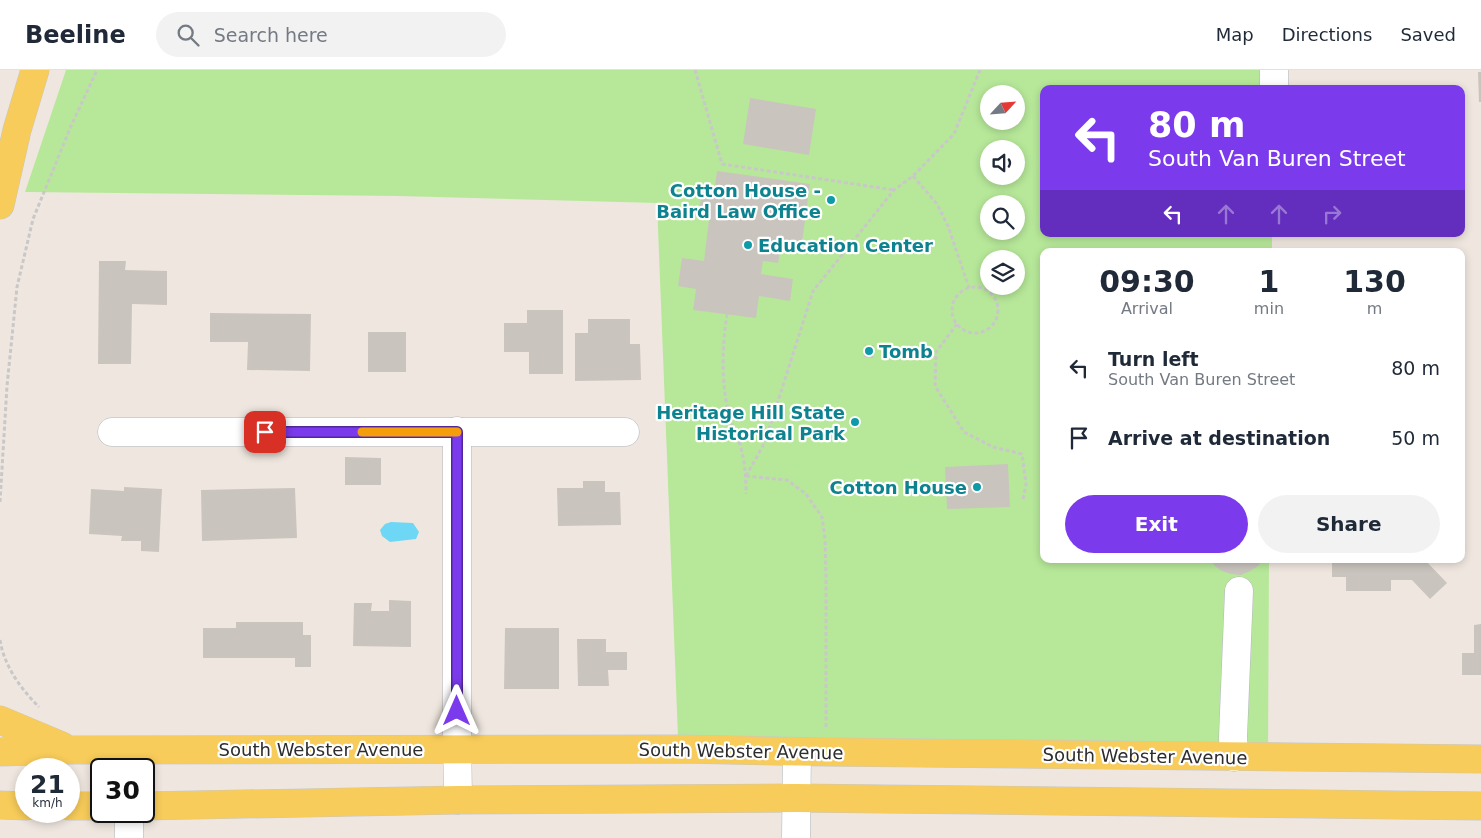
<!DOCTYPE html>
<style>
body{margin:0;font-family:"DejaVu Sans",sans-serif;background:#f2f2f3;color:#1f2937;height:100vh;display:flex;flex-direction:column;font-size:19px;white-space:nowrap}
*{box-sizing:border-box;margin:0}
p{font-size:16px;color:#747a83}
.icon{flex:none;width:28px;height:28px;fill:none;stroke:currentColor;stroke-width:2;stroke-linecap:round;stroke-linejoin:round}
.map{position:relative;flex:1;overflow:hidden}
.sheet{position:absolute;left:1040px;top:178px;width:425px;height:315px;display:flex;flex-direction:column;background:#fff;border-radius:10px;box-shadow:0 2px 8px #0003}
.sheet>*{flex:none}
.hud{position:absolute;left:1040px;top:15px;width:425px;height:152px;border-radius:10px;box-shadow:0 2px 8px #0003;background:#7c3aed;color:#fff;overflow:hidden}
.needle{width:32px;rotate:64deg}
.tools{position:absolute;left:980px;top:15px;display:grid;gap:10px}
.tools a{display:grid;place-items:center;width:45px;height:45px;border-radius:50%;background:#fff;box-shadow:0 2px 8px #0003;font-size:25px}
.speed{position:absolute;left:15px;top:688px;display:flex;gap:10px;font-size:25px;font-weight:700;text-align:center}
.speed>*{display:grid;place-content:center;width:65px;height:65px;border-radius:50%;background:#fff;box-shadow:0 2px 8px #0003;line-height:1}
.speed small{font-size:12px;font-weight:400}
.speed .limit{border:2px solid #111;border-radius:8px;background:#fff;color:#111}
.pin{position:absolute;display:grid;place-items:center;width:42px;height:42px;color:#fff;margin:-21px;border-radius:10px;box-shadow:0 2px 8px #0006}
.me{position:absolute;width:55px;margin:-28px;rotate:0deg;stroke-linejoin:round;filter:drop-shadow(0 0 4px #0008)}
.turn{display:flex;align-items:center;gap:18px;height:105px;padding:0 25px;font-size:22px}
.turn .icon{width:65px;height:65px;stroke-width:2.5}
.turn b{display:block;font-size:35px;line-height:42px}
.lanes{display:flex;align-items:center;height:48px;padding:0 25px;background:#0003;justify-content:center;gap:25px;direction:ltr}
.lanes .off{opacity:.35}
.eta{display:flex;justify-content:space-evenly;align-items:center;height:85px;text-align:center}
.eta b{font-size:30px;font-weight:700;line-height:35px}
.primary-button{display:flex;gap:10px;margin-top:auto;padding:10px 25px}
.primary-button a{flex:1;height:58px;border-radius:30px;background:#7c3aed;color:#fff;font-size:20px;font-weight:700;line-height:58px;text-align:center}
.primary-button a+a{background:#f2f2f3;color:#1f2937}
ul{padding:0;list-style:none}
li{display:flex;align-items:center;gap:15px;height:70px;padding:0 25px}
li div{flex:1}
li b{display:block;font-size:19px}
li em{font-style:normal}
header{display:flex;align-items:center;gap:30px;box-sizing:border-box;height:70px;padding:0 25px;background:#fff;border-bottom:1px solid #e0e1e3}
header strong{font-size:24px}
nav{display:flex;gap:28px;margin-inline-start:auto;font-size:18px}
.search{width:350px;height:45px;background:#f2f2f3;display:flex;align-items:center;gap:12px;box-sizing:border-box;padding:0 18px;border-radius:28px;color:#747a83;font-size:19px}
.map>svg:first-child{display:block}
</style>
<header>
<strong>Beeline</strong>
<div class="search"><svg class="icon" aria-label="search" viewBox="0 0 24 24"><circle cx="10" cy="10" r="6"/><path d="M15 15l6 6"/></svg>Search here</div>
<nav><a>Map</a><a>Directions</a><a>Saved</a></nav>
</header>
<div class="map">
<svg width="1481" height="768" viewBox="0 0 1481 768">
<rect width="100%" height="100%" fill="#efe7df"/>
<path fill="#b7e899" fill-rule="evenodd" d="M66,0h1208v19h-230v145h228v17h-228v308h225l-1,199 -590,-20 -21,-535 -259,-7 -373,-4zM989,24h27v27h-27zM989,79h27v27h-27zM989,134h27v27h-27zM989,189h27v27h-27z"/>
<path fill="#6dd7f5" d="M391,452l22,1 6,9 -3,7 -26,3 -8,-6 -2,-6 5,-6z"/>
<g fill="#cac4be">
<path d="M1478,2h3v30h-2z"/>
<path d="M750,28l66,11 -7,46 -66,-11z"/>
<path d="M717,101l93,13 -8,59 -11,-1 -1,5 -9,-1 -3,17 -15,-2 -2,13 32,5 -3,22 -31,-5 -3,22 -63,-8 3,-21 -18,-3 4,-28 22,3 5,-41 -11,-2 5,-33 12,1z"/>
<path d="M99,191h27l-1,9 42,1v34l-35,-1 -1,60h-33z"/>
<path d="M527,240h36v64h-34v-22h-25v-29h23z"/>
<path d="M210,243l101,1 -1,57 -63,-1 1,-28h-38z"/>
<path d="M588,249h42v25h10l1,36 -66,1v-48h13z"/>
<rect x="368" y="262" width="38" height="40"/>
<path d="M865,275h9l-1,13 -9,-1z"/>
<path d="M345,387l36,1v27h-36z"/>
<path d="M1008,394l2,43 -63,2 -2,-42z"/>
<path d="M583,411h22v11h15l1,33 -63,1 -1,-38h26z"/>
<path d="M124,417l38,2 -3,63 -18,-1v-10h-20l1,-5 -33,-2 2,-45 33,2z"/>
<path d="M295,418l2,50 -95,3 -1,-51z"/>
<path d="M1210,489h53l-5,7 -8,5 -9,4 -10,-1 -9,-3 -7,-5z"/>
<path d="M1332,489h92l23,24 -17,16 -18,-19h-21v11h-45v-14h-14z"/>
<path d="M389,530l22,1v46l-58,-1 1,-43h18l-1,8h18z"/>
<path d="M236,552h67v13h8v32h-16v-9h-92v-30h33z"/>
<path d="M1481,554v51h-19v-22h12v-28z"/>
<path d="M505,558h54v61h-55z"/>
<path d="M577,569h29v13h21v18h-19l1,16h-31z"/>
</g>
<g fill="none" stroke-linecap="round" stroke-linejoin="round">
<defs>
<g id="minor">
<path d="M1274,19v-19"/>
<path d="M457,361v300l1,69"/>
<path d="M112,362h513"/>
<path d="M1234,687l-1,-20 6,-146"/>
<path d="M129,741v27"/>
<path d="M796,768l1,-86"/>
</g>
<g id="major">
<path d="M0,135l17,-75 18,-60"/>
<path d="M0,650l62,26"/>
<path d="M0,682l71,-2 609,-1 145,3 656,7"/>
<path d="M0,735l26,1"/>
<path d="M69,736h32"/>
<path d="M144,736l314,-6 338,-2 685,8"/>
</g>
</defs>
<use href="#minor" stroke="#b3b6c1" stroke-width="29"/>
<use href="#major" stroke="#c8c8c8" stroke-width="29"/>
<g stroke="#c8c8c8" stroke-width="3" stroke-dasharray="4 2.5" stroke-linecap="butt">
<path d="M695,0l27,94 172,26"/>
<path d="M913,106l24,28 11,22 21,62"/>
<circle cx="975" cy="240" r="23"/>
<path d="M727,244c-5,33 -6,69 2,101 3,11 9,21 12,33 4,15 5,30 5,46"/>
<path d="M957,254l-21,28 -1,34 29,46 29,15 29,7 4,30 -3,15"/>
<path d="M746,406l19,-34 48,-151 81,-101 19,-14 41,-42 26,-64"/>
<path d="M746,406l41,4 19,14 16,23 3,22 1,38v151"/>
<path d="M0,432l7,-116 10,-99 16,-68 38,-93 26,-56"/>
<path d="M0,570c4,26 21,49 39,67"/>
</g>
<use href="#minor" stroke="#fff" stroke-width="28"/>
<use href="#major" stroke="#f8cc5a" stroke-width="28"/>
</g>
<g fill="none" stroke-linecap="round" stroke-linejoin="round">
<defs>
<path id="route" d="M265,362h192v279"/>
</defs>
<use href="#route" stroke="#51269a" stroke-width="12"/>
<use href="#route" stroke="#7c3aed" stroke-width="9"/>
<path stroke="#f59e0b" stroke-width="9" d="M362,362h95"/>
</g>
<g fill="#0f9aa8" stroke="#fff" stroke-width="2">
<circle cx="831" cy="130" r="5"/>
<circle cx="748" cy="175" r="5"/>
<circle cx="869" cy="281" r="5"/>
<circle cx="855" cy="352" r="5"/>
<circle cx="977" cy="417" r="5"/>
</g>
<g text-anchor="middle" dominant-baseline="central" stroke-width="4.5" stroke-linejoin="round" paint-order="stroke">
<g font-size="18" font-weight="bold" fill="#0d838f" stroke="#fff" text-anchor="end">
<text x="821" y="120">Cotton House -<tspan x="821" dy="21">Baird Law Office</tspan></text>
<text x="758" y="175" text-anchor="start">Education Center</text>
<text x="879" y="281" text-anchor="start">Tomb</text>
<text x="845" y="342">Heritage Hill State<tspan x="845" dy="21">Historical Park</tspan></text>
<text x="967" y="417">Cotton House</text>
</g>
<g font-size="18" fill="#2d2d2d" stroke="#fff">
<text x="321" y="679">South Webster Avenue</text>
<text transform="translate(741 681) rotate(1)">South Webster Avenue</text>
<text transform="translate(1145 686) rotate(1)">South Webster Avenue</text>
</g>
</g>
</svg>
<div class="tools">
<a><svg class="needle" viewBox="-14 -14 28 28"><path d="M0-13l5 13h-10z" fill="#e53935"/><path d="M0 13l5-13h-10z" fill="#747a83"/></svg></a>
<a><svg class="icon" aria-label="sound" viewBox="0 0 24 24"><path d="M4 9h4l5-4v14l-5-4H4zM17 9q2 3 0 6"/></svg></a>
<a><svg class="icon" aria-label="search" viewBox="0 0 24 24"><circle cx="10" cy="10" r="6"/><path d="M15 15l6 6"/></svg></a>
<a><svg class="icon" aria-label="layers" viewBox="0 0 24 24"><path d="M12 4l9 5-9 5-9-5zM3 14l9 5 9-5"/></svg></a>
</div>
<div class="speed"><div>21<small>km/h</small></div><div class="limit">30</div></div>
<div class="pin" style="left:265px;top:362px;background:#d93025"><svg class="icon" aria-label="arrive" viewBox="0 0 24 24"><path d="M6 21V4h12l-3 4 3 4H6"/></svg></div>
<svg class="me" style="left:457px;top:641px" viewBox="-20 -20 40 40"><path d="M0-17L14 15 0 8-14 15z" fill="#7c3aed" stroke="#fff" stroke-width="4"/></svg>
<div class="hud">
<div class="turn"><svg class="icon" aria-label="left" viewBox="0 0 24 24"><path d="M17 20v-9H6M10 6l-5 5 5 5"/></svg><div><b>80 m</b>South Van Buren Street</div></div>
<div class="lanes"><svg class="icon" aria-label="left" viewBox="0 0 24 24"><path d="M17 20v-9H6M10 6l-5 5 5 5"/></svg><svg class="icon off" aria-label="ahead" viewBox="0 0 24 24"><path d="M12 20V5M6 11l6-6 6 6"/></svg><svg class="icon off" aria-label="ahead" viewBox="0 0 24 24"><path d="M12 20V5M6 11l6-6 6 6"/></svg><svg class="icon off" aria-label="right" viewBox="0 0 24 24"><path d="M7 20v-9h11M14 6l5 5-5 5"/></svg></div>
</div>
<section class="sheet">
<div class="eta">
<div><b>09:30</b><p>Arrival</p></div>
<div><b>1</b><p>min</p></div>
<div><b>130</b><p>m</p></div>
</div>
<ul>
<li><svg class="icon" aria-label="left" viewBox="0 0 24 24"><path d="M17 20v-9H6M10 6l-5 5 5 5"/></svg><div><b>Turn left</b><p>South Van Buren Street</p></div><em>80 m</em></li>
<li><svg class="icon" aria-label="arrive" viewBox="0 0 24 24"><path d="M6 21V4h12l-3 4 3 4H6"/></svg><div><b>Arrive at destination</b></div><em>50 m</em></li>
</ul>
<div class="primary-button"><a>Exit</a><a>Share</a></div>
</section>
</div>
